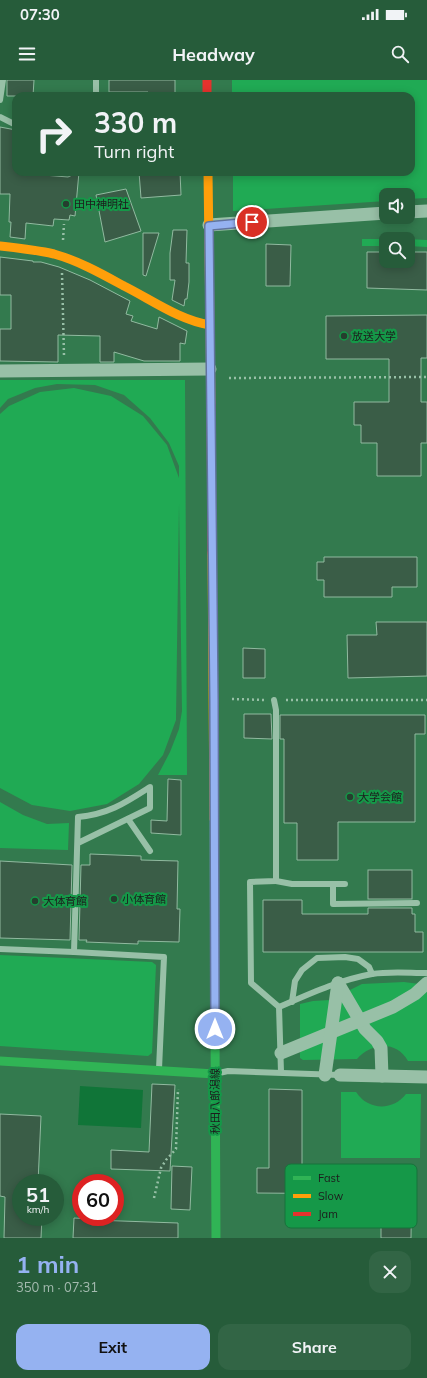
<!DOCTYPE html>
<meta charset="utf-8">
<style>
body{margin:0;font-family:Mulish,"Noto Sans JP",sans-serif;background:#326545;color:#f1f3f6;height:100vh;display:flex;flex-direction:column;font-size:15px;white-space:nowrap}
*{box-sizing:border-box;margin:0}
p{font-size:13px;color:#a4baaf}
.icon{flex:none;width:22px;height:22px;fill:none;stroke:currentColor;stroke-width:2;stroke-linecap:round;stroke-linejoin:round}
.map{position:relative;height:1158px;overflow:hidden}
.sheet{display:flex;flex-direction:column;background:#265c3a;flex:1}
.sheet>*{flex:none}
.hud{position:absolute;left:12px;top:12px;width:403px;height:84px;border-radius:12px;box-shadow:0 2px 10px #0003;background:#265c3a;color:#f1f3f6;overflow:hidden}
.buttons{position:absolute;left:379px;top:108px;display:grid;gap:8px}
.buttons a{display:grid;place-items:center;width:36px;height:36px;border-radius:8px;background:#265c3a;box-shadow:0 2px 10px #0003;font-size:20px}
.speed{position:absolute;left:12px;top:1094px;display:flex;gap:8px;font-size:20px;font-weight:700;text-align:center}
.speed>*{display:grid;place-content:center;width:52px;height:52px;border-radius:50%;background:#265c3a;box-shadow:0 2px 10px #0003;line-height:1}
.speed small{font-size:10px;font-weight:400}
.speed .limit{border:6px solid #d22;background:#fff;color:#111}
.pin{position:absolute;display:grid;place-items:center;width:34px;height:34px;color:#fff;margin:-17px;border:2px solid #fff;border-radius:50%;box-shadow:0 1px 4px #0007}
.me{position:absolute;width:44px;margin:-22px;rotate:0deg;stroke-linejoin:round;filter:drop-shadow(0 0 3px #0008)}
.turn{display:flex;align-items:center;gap:14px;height:84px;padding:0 16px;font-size:18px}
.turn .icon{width:52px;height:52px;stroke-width:2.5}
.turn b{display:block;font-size:28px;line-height:34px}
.round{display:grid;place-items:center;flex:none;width:42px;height:42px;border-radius:12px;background:#326545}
.headline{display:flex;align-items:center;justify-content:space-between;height:68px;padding:0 16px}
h1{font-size:24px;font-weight:700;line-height:30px;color:#95b2f1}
.button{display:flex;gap:8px;margin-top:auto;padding:8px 16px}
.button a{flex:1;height:46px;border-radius:12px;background:#95b2f1;color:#111;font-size:16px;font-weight:700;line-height:46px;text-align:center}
.button a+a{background:#326545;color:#f1f3f6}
.status{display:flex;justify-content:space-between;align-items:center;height:28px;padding:0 20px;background:#265c3a;direction:ltr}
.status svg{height:11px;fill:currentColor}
header{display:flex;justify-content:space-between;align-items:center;height:52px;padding:0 16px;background:#265c3a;font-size:18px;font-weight:700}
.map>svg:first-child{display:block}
</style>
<div class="status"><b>07:30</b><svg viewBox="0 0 49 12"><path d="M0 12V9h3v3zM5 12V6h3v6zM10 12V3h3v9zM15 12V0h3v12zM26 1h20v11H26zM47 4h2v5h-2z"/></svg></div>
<header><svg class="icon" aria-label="menu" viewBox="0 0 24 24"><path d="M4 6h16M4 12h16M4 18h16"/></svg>Headway<svg class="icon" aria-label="search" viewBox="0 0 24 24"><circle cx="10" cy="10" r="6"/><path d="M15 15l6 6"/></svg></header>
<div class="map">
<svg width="427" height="1158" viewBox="0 0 427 1158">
<rect width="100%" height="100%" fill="#337a4e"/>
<g fill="#20aa54">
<path d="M232,0h195v118l-19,1v-4h-22v6l-153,10v-39h178v-76h-179z"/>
<rect x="362" y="159" width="24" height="7"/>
<path d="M408,159l19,1v7l-19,-1z"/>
<path d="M0,300h185l2,395h-29l12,-23 9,-23 3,-18 -3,-207 -3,216 -13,35 -24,29 -32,20 -37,7 -38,-6 -32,-17v-374l9,-8 31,-14 34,-4 37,8 32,20 24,29 12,33v-12l-10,-23 -19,-25 -26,-23 -29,-10 -38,-1 -22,4 -27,11 -8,9z"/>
<path d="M0,722l23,13 24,9 22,-1 -1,27 -68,-2z"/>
<path d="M0,875l152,7 4,3 -4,88 -4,3 -148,-10z"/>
<path d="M404,902l23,3v76h-19c-12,-21 -37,-18 -51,-2l-54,1 -3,-2v-54l13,-3 17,-1 32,-16z"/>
<path d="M341,1012h15c3,4 7,9 12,11 13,7 29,3 38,-9h15l-1,64h-79z"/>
</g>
<path fill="#107538" d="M80,1006l63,4 -2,38 -63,-3z"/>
<g fill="#3a5d47" stroke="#91baa0">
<path d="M7,0h27l-1,16h-26z"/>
<path d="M109,0h66v16h-27v-4h-39z"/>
<path d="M0,47l16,3v42h16l-1,2 37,3 11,-5 -4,44 -5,-1 -1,5 -15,-1 -1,7 -27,-3 -1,16 -15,-2 1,-15h-2l1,-28h-10z"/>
<path d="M139,92h41l1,23 -40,3z"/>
<path d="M126,109l15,42 -36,11 -9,-47z"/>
<path d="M173,150h14l-1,33h3v19l-2,17h-2l-1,7 -12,-6 3,-20h-5v-27z"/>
<path d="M143,153h16l-13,43 -3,-1z"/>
<path d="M266,164l25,1 -1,41h-24z"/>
<path d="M367,172h19v9h22v-9h19v38l-60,-2z"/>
<path d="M0,177l33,4v1h8l18,5 31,13 40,21 -4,13 7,2 -2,5 26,8 2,-12 28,14 -2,13 -5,-1v18h-36l-30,-9v10h-14v-26l-42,-1v27l-58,-1v-32h11v-34h-11z"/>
<path d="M427,235v43h-6v44h6v41h-6v33h-44v-33h-16v-18h-7v-23h35v-43h-63v-43z"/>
<path d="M324,477h93v30h-25v10h-68v-17h-7v-18h7z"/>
<path d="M376,542h51v54l-79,2 -1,-43h30z"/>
<path d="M243,568l22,1v29h-22z"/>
<path d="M244,634h27l1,25 -28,-1z"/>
<path d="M280,635h145v19h-10v88h-77v38h-41v-37h-13v-84h-4z"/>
<path d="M168,699l13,1v55l-30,-2v-13l16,1z"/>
<path d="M90,774l51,2v4l37,1 -1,48h3l-1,33 -41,-1v3l-52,-2 1,-2h-8l2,-75h9z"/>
<path d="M0,781l72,4 -2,75 -70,-2z"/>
<rect x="368" y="790" width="44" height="29"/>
<path d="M263,820h39v14h66v-6h44v6h3v18h8v20h-160z"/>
<path d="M152,1004l23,1 -5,86 -59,-2v-19l38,2z"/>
<path d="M269,1009l33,1v78l110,2 -1,68h-30v-44l-124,-1v-25h12z"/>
<path d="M0,1034l41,2 -3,67h-17v34h21l-1,21h-37l1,-41 -5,-1z"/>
<path d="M172,1086l20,1 -2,43 -19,-1z"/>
<path d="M74,1138l19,1v1l85,3v15h-105z"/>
</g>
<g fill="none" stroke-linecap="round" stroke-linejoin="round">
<g stroke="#98c0a7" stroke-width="2.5" stroke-dasharray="2 3" stroke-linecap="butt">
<path d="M63,160l1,-16"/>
<path d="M62,193l2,83"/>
<path d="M229,298l198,-1"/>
<path d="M232,619l33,1"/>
<path d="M286,620h141"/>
<path d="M154,1118l7,-30 5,-8 10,-11 2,-60"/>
</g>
<g stroke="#98c0a7" stroke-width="6">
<path d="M96,0v16"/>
<path d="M0,20l3,-20"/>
<path d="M0,37l16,8"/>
<path d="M274,620l2,10v171l-26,1 1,101 28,24"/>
<path d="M128,739l22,32"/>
<path d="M78,763l72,-35v-21c-25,16 -41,27 -72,30l-4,135 90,5 -5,112"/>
<path d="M276,801l16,3h53"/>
<path d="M333,804v20l84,-1"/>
<path d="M0,869l74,3"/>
<path d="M292,922l3,-21 7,-11 15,-12 28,-1 13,2 11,8 3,7"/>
<path d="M281,992l-2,-65c30,-13 60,-27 93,-33 18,-3 37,-1 55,-1"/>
<path d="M219,993l9,-2 112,4"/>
</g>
<g stroke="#98c0a7" stroke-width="13">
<path d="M408,132l19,-1"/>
<path d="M209,145l177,-12"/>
<path d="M0,291l210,-2"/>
<path d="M338,903l27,46 12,12 4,7 1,28"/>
<path d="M281,973l112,-46 22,-13 12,-11"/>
<path d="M325,995l13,-92"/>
<path d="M340,995l87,2"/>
</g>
<g stroke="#30b455" stroke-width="9">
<path d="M214,739l2,419"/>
<path d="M0,981l215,13"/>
</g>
<g stroke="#ff9f0a" stroke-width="9">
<path d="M208,92l3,231"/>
<path d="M0,166c18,2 37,4 54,8 25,7 48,20 70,32 28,14 55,34 86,39"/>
<path d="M212,473l2,266"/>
</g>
<g stroke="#e5322d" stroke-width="9">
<path d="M207,0v16"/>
<path d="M211,323l1,150"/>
</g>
</g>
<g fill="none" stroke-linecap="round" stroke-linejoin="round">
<defs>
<path id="route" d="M215,949l-1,-329 -5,-474 43,-4"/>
</defs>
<use href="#route" stroke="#61749d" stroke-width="10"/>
<use href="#route" stroke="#95b2f1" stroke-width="7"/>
</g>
<g fill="#253e2e" stroke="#159848" stroke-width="1.5">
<circle cx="66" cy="124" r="4"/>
<circle cx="344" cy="256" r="4"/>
<circle cx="350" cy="717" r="4"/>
<circle cx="114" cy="819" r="4"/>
<circle cx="35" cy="821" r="4"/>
</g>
<g text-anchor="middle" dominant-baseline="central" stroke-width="4" stroke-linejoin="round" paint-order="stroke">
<g font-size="11" fill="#1d1d1d" stroke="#159848" text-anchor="start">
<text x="74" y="124">田中神明社</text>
<text x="352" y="256">放送大学</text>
<text x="358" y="717">大学会館</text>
<text x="122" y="819">小体育館</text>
<text x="43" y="821">大体育館</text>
</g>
<g font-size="11" fill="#1d1d1d" stroke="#159848">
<text transform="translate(215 1021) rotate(-90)">秋田八郎潟線</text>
</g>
</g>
<rect x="285" y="1084" width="132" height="64" rx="6" fill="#159848" stroke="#17733b" stroke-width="1"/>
<rect x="293" y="1096" width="18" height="4" fill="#30b455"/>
<rect x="293" y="1114" width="18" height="4" fill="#ff9f0a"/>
<rect x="293" y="1132" width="18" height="4" fill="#e5322d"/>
<g font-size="11" fill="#1d1d1d">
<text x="318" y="1102">Fast</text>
<text x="318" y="1120">Slow</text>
<text x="318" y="1138">Jam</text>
</g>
</svg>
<div class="buttons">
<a><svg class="icon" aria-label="sound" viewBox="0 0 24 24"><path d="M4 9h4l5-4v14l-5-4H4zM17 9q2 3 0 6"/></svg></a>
<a><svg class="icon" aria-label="search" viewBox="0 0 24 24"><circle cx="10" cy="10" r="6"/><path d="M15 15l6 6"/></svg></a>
</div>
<div class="speed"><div>51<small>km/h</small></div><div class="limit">60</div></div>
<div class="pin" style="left:252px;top:142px;background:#d93025"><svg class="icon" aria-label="arrive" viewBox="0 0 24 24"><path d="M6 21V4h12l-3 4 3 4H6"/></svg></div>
<svg class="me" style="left:215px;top:949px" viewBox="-20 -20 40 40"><circle r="17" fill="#95b2f1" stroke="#fff" stroke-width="3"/><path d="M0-11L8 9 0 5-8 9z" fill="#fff"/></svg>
<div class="hud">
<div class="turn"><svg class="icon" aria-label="right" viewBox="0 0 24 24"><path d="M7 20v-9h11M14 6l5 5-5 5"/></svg><div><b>330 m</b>Turn right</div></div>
</div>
</div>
<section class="sheet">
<div class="headline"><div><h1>1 min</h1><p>350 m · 07:31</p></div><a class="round"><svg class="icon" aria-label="close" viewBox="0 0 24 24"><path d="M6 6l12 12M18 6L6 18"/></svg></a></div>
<div class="button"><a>Exit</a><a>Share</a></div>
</section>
